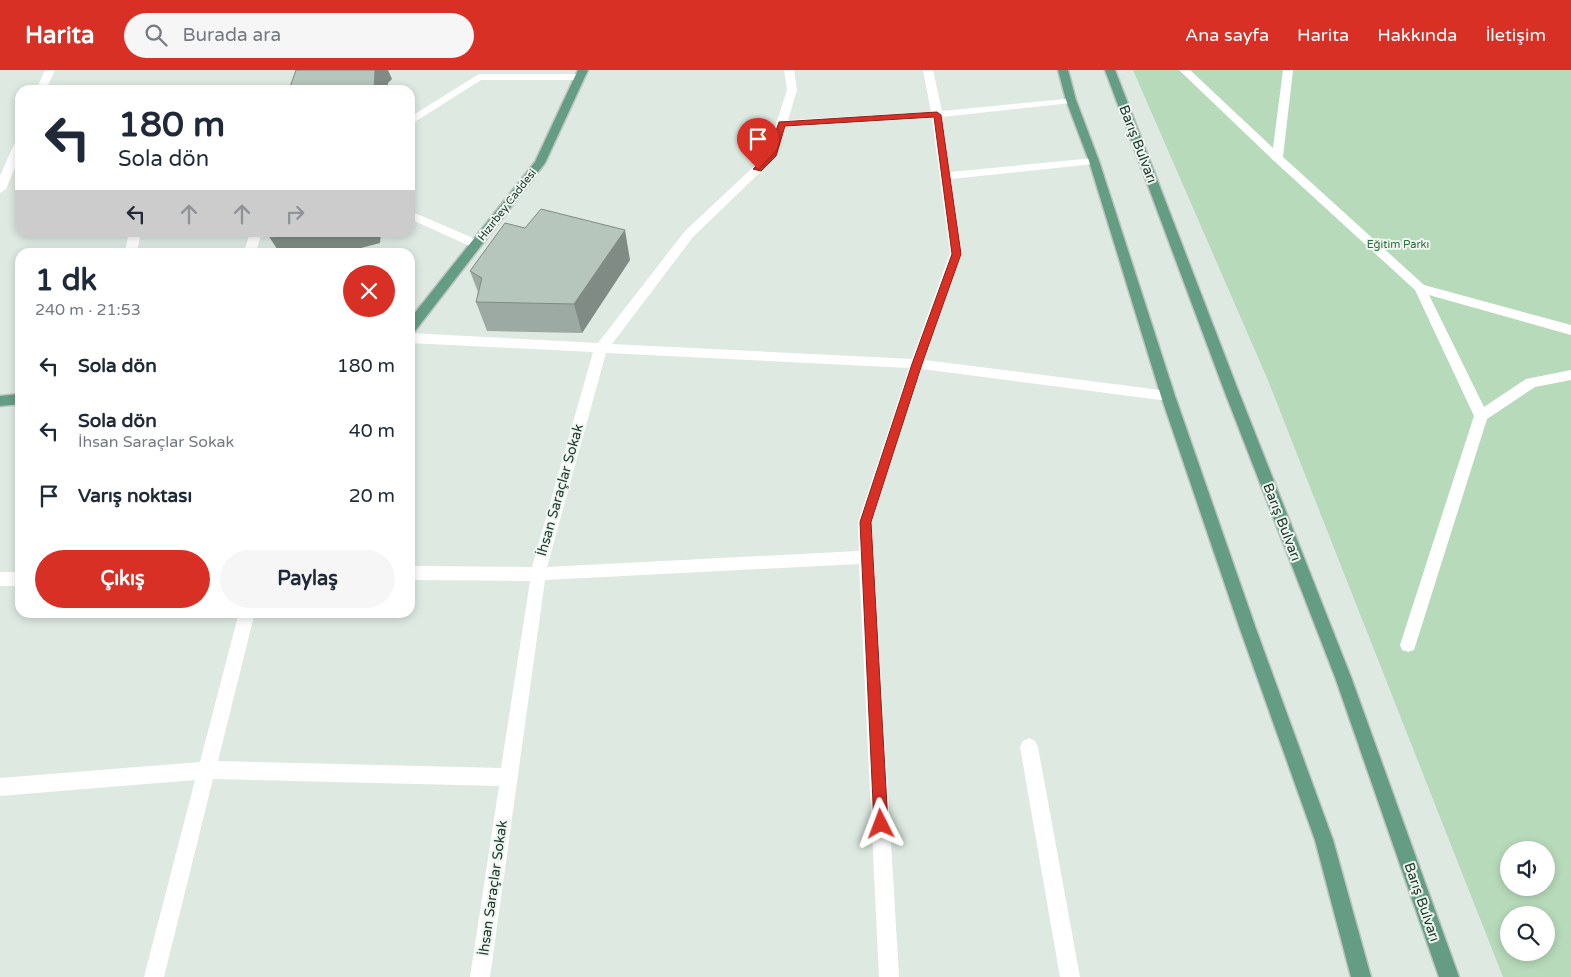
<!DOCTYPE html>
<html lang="tr">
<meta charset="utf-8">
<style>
body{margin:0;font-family:"Varela Round",sans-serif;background:#f6f6f7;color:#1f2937;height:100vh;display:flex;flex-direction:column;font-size:19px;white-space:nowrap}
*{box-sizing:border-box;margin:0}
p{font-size:16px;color:#747a83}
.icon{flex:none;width:28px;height:28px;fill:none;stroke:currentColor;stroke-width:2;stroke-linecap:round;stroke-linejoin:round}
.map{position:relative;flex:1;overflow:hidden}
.side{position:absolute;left:15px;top:178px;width:400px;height:370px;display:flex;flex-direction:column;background:#fff;border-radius:15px;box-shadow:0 2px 8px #0003}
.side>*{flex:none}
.top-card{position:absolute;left:15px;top:15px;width:400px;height:152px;border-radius:15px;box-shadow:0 2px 8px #0003;background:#fff;color:#1f2937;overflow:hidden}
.fabs{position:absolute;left:1500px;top:771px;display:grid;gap:10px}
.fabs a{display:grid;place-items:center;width:55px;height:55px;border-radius:50%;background:#fff;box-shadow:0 2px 8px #0003;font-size:25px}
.pin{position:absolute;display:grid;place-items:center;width:42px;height:42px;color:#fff;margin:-51px -21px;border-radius:50% 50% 50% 0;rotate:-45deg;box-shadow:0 0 5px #0007}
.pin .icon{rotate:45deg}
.me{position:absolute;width:55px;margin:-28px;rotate:357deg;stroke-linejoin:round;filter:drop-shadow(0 0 4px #0008)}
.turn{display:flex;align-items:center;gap:18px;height:105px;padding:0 20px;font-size:22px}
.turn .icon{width:65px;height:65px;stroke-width:2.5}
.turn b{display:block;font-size:35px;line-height:42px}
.lanes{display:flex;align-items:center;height:48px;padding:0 20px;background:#0003;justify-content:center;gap:25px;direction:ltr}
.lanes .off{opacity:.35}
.round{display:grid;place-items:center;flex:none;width:52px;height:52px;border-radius:26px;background:#f6f6f7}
.summary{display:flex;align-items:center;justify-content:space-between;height:85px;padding:0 20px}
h1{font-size:30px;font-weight:700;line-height:38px}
.action{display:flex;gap:10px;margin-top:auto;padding:10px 20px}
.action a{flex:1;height:58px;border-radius:30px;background:#d93025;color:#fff;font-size:20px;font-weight:700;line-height:58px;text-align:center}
.action a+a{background:#f6f6f7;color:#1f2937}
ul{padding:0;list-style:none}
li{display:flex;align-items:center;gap:15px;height:65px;padding:0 20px}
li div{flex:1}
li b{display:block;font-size:19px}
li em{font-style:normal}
header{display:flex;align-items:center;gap:30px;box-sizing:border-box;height:70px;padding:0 25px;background:#d93025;color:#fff}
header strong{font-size:24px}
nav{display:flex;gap:28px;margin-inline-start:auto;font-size:18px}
.search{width:350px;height:45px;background:#f6f6f7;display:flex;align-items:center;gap:12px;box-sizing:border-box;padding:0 18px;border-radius:28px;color:#747a83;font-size:19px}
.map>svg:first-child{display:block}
</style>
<header>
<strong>Harita</strong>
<div class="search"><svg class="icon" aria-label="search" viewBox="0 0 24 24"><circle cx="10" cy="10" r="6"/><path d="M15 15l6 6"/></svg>Burada ara</div>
<nav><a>Ana sayfa</a><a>Harita</a><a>Hakkında</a><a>İletişim</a></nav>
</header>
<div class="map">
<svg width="1571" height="907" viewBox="0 0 1571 907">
<rect width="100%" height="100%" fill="#dee9e2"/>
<path fill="#b7daba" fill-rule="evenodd" d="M1133,0h438v907h-68l-236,-599zM1509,780h37v38h-37zM1509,845h37v37h-37z"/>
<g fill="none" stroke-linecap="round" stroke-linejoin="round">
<defs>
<g id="major">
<path d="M578,0h10l-43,93 -130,168 -5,2v-14l125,-157z"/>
<path d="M1058,0h10l8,30 23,61 76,235 81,233 77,211 38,137h-20l-36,-137 -75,-211 -79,-233 -72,-235 -23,-61z"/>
<path d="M1105,0h10l123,320 113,287 108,300h-20l-104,-300 -111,-287z"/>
<path d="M20,324v10l-20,2v-10z"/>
</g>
</defs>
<use href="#major" stroke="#bcc3c0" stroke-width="3"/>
<g fill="#fff" fill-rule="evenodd">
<path d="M45,0h10l-9,20h-10z"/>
<path d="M784,0h10l3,20 -9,30 143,-8 -8,-42h10l9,41 133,-13 1,2 -5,3 -129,14 8,55 144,-14 5,3 -5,3 -143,15 11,74 -37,107 243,31 5,1 2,4 -2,4 -5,1 -246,-32 -50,153 27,455h-20l-20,-413 -314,16 -55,397h-20l29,-191 -286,-7 -49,198h-20l51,-197 -195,16v-18l200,-16 39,-150h16l-37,149 283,7 29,-187 -120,-1v-14l122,1 61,-215 -183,-9v-10l188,10 87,-112 81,-76 21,-65zM932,48l18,135 -38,106 -300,-15 81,-107 82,-79 11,-31zM606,283l303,15 -51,154 1,29 -312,16z"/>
<path d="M1179,0h11l83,78 10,-78h10l-10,87 141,128 147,40v10l-142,-40 55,112 42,-28 45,-9v10l-36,7 -48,32 -73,231 -6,2 -6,-2 -2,-5 74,-229 -59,-126 -142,-130z"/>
<path d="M479,4h101l5,3 -5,3h-99l-71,45v-8z"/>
<path d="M20,69v16l-14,34 -6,4v-17l15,-34z"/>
<path d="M410,141l70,30 2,3 -2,3h-8l-62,-28z"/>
<path d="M129,162h12l-4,20h-12z"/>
<path d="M250,162h12l-6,20h-12z"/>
<rect x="0" y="502" width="20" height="14"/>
<path d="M1029,668l6,3 3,6 42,230h-20l-40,-230 3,-6z"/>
</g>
<use href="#major" fill="#649d84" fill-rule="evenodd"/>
</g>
<path fill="#9daaa3" d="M525,158l105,32 -48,73 -95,-2 -11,-29 2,-10 -8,-21z"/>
<g fill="#7f8b84">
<path d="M375,0h13l4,9 -4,4v7h-14z"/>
<path d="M625,160l5,30 -48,73 -8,-29z"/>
<path d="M292,162h89l-1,11 -34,9h-67l-9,-14z"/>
</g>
<g fill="#b6c6bd" stroke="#7f8b84">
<path d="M296,0h79l-1,20h-85z"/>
<path d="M541,139l84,21 -51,74 -98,-2 6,-24 -12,-7 35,-48 20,5z"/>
<path d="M270,162h22l-22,6z"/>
</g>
<path fill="#d93025" stroke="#8d1f18" d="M937,42l4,3 20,139 -39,110 -51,158 17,302 -2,5 -5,2 -5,-2 -2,-5 -14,-302 52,-158 40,-110 -18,-137 -149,9 -9,30 -15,15 -8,-2 15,-14 11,-33z"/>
<g text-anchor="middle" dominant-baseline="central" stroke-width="4" stroke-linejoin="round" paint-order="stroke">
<g font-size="11" fill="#20382d" stroke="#eef6f0">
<text transform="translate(507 135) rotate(-52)">Hızırbey Caddesi</text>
</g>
<g font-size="11" fill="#2c6c39" stroke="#eef6f0">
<text x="1398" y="174">Eğitim Parkı</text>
</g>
<g font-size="14" fill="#20382d" stroke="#eef6f0">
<text transform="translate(1138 74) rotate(69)">Barış Bulvarı</text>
<text transform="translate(560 420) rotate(-74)">İhsan Saraçlar Sokak</text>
<text transform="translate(1282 452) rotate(69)">Barış Bulvarı</text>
<text transform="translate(493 818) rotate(-82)">İhsan Saraçlar Sokak</text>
<text transform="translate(1422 832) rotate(71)">Barış Bulvarı</text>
</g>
</g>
</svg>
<div class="fabs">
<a><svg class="icon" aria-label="sound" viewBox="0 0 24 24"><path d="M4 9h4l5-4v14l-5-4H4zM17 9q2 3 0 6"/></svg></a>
<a><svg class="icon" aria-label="search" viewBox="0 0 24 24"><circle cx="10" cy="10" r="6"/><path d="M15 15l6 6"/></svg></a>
</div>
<div class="pin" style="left:758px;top:99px;background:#d93025"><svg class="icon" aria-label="arrive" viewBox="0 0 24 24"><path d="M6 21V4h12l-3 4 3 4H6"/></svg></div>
<svg class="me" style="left:881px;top:754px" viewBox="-20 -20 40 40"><path d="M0-17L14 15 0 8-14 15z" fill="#d93025" stroke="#fff" stroke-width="4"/></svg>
<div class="top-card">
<div class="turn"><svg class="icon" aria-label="left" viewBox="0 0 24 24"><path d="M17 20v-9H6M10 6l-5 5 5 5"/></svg><div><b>180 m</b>Sola dön</div></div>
<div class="lanes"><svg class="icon" aria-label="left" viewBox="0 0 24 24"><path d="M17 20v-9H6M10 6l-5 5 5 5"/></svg><svg class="icon off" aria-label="ahead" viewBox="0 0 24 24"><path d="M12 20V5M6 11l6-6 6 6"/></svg><svg class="icon off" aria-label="ahead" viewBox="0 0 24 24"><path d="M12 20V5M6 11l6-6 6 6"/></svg><svg class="icon off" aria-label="right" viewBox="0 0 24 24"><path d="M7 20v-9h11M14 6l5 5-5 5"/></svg></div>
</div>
<section class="side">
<div class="summary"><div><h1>1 dk</h1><p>240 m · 21:53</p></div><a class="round" style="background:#d93025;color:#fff"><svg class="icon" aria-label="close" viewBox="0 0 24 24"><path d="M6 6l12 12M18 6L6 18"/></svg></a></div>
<ul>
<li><svg class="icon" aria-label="left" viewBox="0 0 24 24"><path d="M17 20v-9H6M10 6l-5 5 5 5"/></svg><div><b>Sola dön</b></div><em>180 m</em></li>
<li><svg class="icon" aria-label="left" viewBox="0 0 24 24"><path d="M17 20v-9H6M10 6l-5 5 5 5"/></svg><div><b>Sola dön</b><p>İhsan Saraçlar Sokak</p></div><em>40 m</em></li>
<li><svg class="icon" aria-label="arrive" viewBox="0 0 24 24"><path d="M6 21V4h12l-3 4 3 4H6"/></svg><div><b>Varış noktası</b></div><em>20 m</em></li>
</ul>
<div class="action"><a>Çıkış</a><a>Paylaş</a></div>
</section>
</div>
